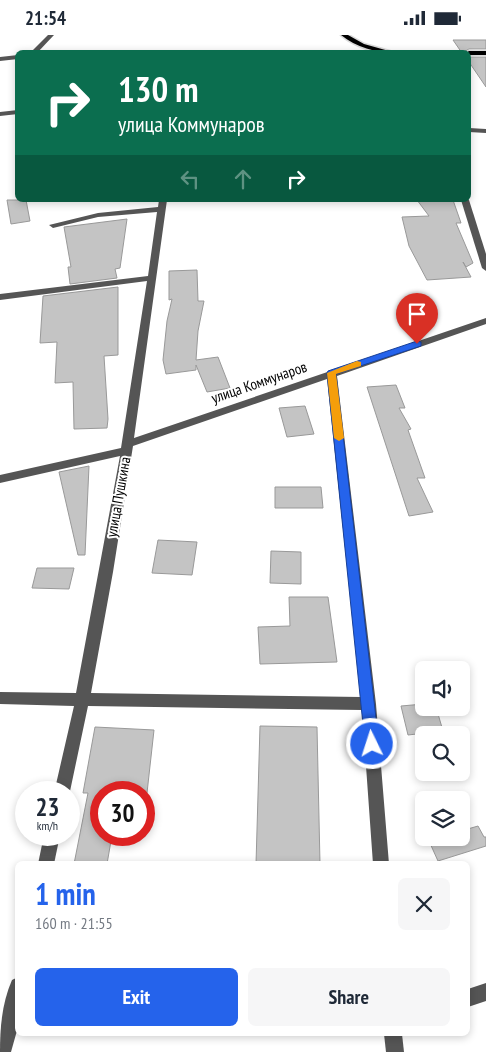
<!DOCTYPE html>
<meta charset="utf-8">
<style>
body{margin:0;font-family:"PT Sans Narrow",sans-serif;background:#f6f6f7;color:#1f2937;height:100vh;display:flex;flex-direction:column;font-size:19px;white-space:nowrap}
*{box-sizing:border-box;margin:0}
p{font-size:16px;color:#747a83}
.icon{flex:none;width:28px;height:28px;fill:none;stroke:currentColor;stroke-width:2;stroke-linecap:round;stroke-linejoin:round}
.map{position:relative;flex:1;overflow:hidden}
.panel{position:absolute;left:15px;top:826px;width:455px;height:175px;display:flex;flex-direction:column;background:#fff;border-radius:8px;box-shadow:0 2px 8px #0003}
.panel>*{flex:none}
.top-card{position:absolute;left:15px;top:15px;width:456px;height:152px;border-radius:8px;box-shadow:0 2px 8px #0003;background:#0b6e4f;color:#fff;overflow:hidden}
.buttons{position:absolute;left:415px;top:626px;display:grid;gap:10px}
.buttons a{display:grid;place-items:center;width:55px;height:55px;border-radius:8px;background:#fff;box-shadow:0 2px 8px #0003;font-size:25px}
.speed{position:absolute;left:15px;top:746px;display:flex;gap:10px;font-size:25px;font-weight:700;text-align:center}
.speed>*{display:grid;place-content:center;width:65px;height:65px;border-radius:50%;background:#fff;box-shadow:0 2px 8px #0003;line-height:1}
.speed small{font-size:12px;font-weight:400}
.speed .limit{border:8px solid #d22;background:#fff;color:#111}
.pin{position:absolute;display:grid;place-items:center;width:42px;height:42px;color:#fff;margin:-51px -21px;border-radius:50% 50% 50% 0;rotate:-45deg;box-shadow:0 0 5px #0007}
.pin .icon{rotate:45deg}
.me{position:absolute;width:55px;margin:-28px;rotate:356deg;stroke-linejoin:round;filter:drop-shadow(0 0 4px #0008)}
.turn{display:flex;align-items:center;gap:18px;height:105px;padding:0 20px;font-size:22px}
.turn .icon{width:65px;height:65px;stroke-width:2.5}
.turn b{display:block;font-size:35px;line-height:42px}
.lanes{display:flex;align-items:center;height:48px;padding:0 20px;background:#0003;justify-content:center;gap:25px;direction:ltr}
.lanes .off{opacity:.35}
.round{display:grid;place-items:center;flex:none;width:52px;height:52px;border-radius:8px;background:#f6f6f7}
.head{display:flex;align-items:center;justify-content:space-between;height:85px;padding:0 20px}
h1{font-size:30px;font-weight:700;line-height:38px;color:#2563eb}
.button{display:flex;gap:10px;margin-top:auto;padding:10px 20px}
.button a{flex:1;height:58px;border-radius:8px;background:#2563eb;color:#fff;font-size:20px;font-weight:700;line-height:58px;text-align:center}
.button a+a{background:#f6f6f7;color:#1f2937}
.status{display:flex;justify-content:space-between;align-items:center;height:35px;padding:0 25px;background:#fff;direction:ltr}
.status svg{height:14px;fill:currentColor}
.map>svg:first-child{display:block}
</style>
<div class="status"><b>21:54</b><svg viewBox="0 0 49 12"><path d="M0 12V9h3v3zM5 12V6h3v6zM10 12V3h3v9zM15 12V0h3v12zM26 1h20v11H26zM47 4h2v5h-2z"/></svg></div>
<div class="map">
<svg width="486" height="1017" viewBox="0 0 486 1017">
<rect width="100%" height="100%" fill="#fff"/>
<g fill="#c4c4c4" stroke="#999">
<path d="M453,5h33v9h-17l-7,4z"/>
<path d="M469,22h17v30l-17,-25z"/>
<path d="M7,165h19l4,21 -19,3z"/>
<path d="M417,165h36l8,23h-5l17,40 -7,4 -3,-5 8,15 -44,3 -18,-34 -7,-29 27,-1z"/>
<path d="M127,184l-7,49 -5,1 2,9 -47,6 -2,-17h3l-7,-40z"/>
<path d="M197,235l1,31h6l-6,30 -2,29 22,-3 12,31 -23,4 -11,-27v5l-30,4 -3,-14 4,-39 5,-22 -3,1v-29z"/>
<path d="M118,252v68l-14,1 4,63 -1,9 -33,1 -1,-47 -18,1 2,-41 -17,1 3,-47z"/>
<path d="M396,350l9,23h-6l12,21 -3,1 17,48h-8l16,34 -24,4 -42,-129z"/>
<path d="M305,371l9,28 -27,3 -8,-29z"/>
<path d="M89,431l-4,89h-7l-19,-83z"/>
<path d="M275,452h46l2,21h-48z"/>
<path d="M158,505l39,2 -5,33 -40,-2z"/>
<path d="M271,516l30,1v32l-31,-1z"/>
<path d="M37,533h37l-5,21 -37,-1z"/>
<path d="M289,562h39l9,65 -77,2 -2,-37 32,-1z"/>
<path d="M424,669v3h12l7,24 -35,4 -7,-29z"/>
<path d="M260,691l57,1 3,137h-64z"/>
<path d="M95,692l59,3 -7,63h-46v42h11l-5,29h-33l14,-71h-5z"/>
<path d="M478,791l6,11h2v9l-48,15 -9,-20 12,-4h20v-6z"/>
</g>
<g fill="none" stroke-linecap="round" stroke-linejoin="round">
<defs>
<g id="major">
<path d="M341,0h7l16,9 32,9c-20,0 -40,-6 -55,-18z"/>
<path d="M469,16h17v4h-17v-2h-3z"/>
</g>
</defs>
<use href="#major" stroke="#dbdbdb" stroke-width="3"/>
<g fill="#555" fill-rule="evenodd">
<path d="M48,0h6l-17,18h-7z"/>
<path d="M18,20v4l-18,2v-4z"/>
<path d="M18,75v4l-18,2v-4z"/>
<path d="M469,93l17,1v4l-17,-1z"/>
<path d="M159,165h8l-33,238 352,-120v6l-149,52 39,328 13,160h-16l-11,-154 -274,-4 -19,90v-3h-15l20,-87 -74,-2v-12l76,1 44,-237 -120,27v-8l121,-27 26,-167 -147,19v-6l148,-18 9,-64 -59,5 -45,11 -4,-3 49,-12 60,-6zM327,344l34,318 -270,-4 22,-121 20,-126z"/>
<path d="M461,165h8l17,54v17l-4,-3z"/>
<path d="M44,800h16l-6,29h-16z"/>
<path d="M18,942v50l-7,25h-11c0,-25 2,-49 12,-72z"/>
<path d="M486,948v18l-18,6v-18z"/>
<path d="M384,999h18l2,18h-18z"/>
</g>
<use href="#major" fill="#000" fill-rule="evenodd"/>
</g>
<path fill="#2563eb" stroke="#184099" d="M417,306l4,1v4l-85,28 43,370 -2,5 -5,2 -5,-2 -2,-5 -38,-371 1,-2z"/>
<path fill="#f59e0b" d="M357,326l4,1v4l-25,8 8,64 -5,3 -5,-3 -7,-65z"/>
<g text-anchor="middle" dominant-baseline="central" stroke-width="4" stroke-linejoin="round" paint-order="stroke">
<g font-size="15" fill="#000" stroke="#fff">
<text transform="translate(259 347) rotate(-19)">улица Коммунаров</text>
<text transform="translate(118 462) rotate(-80)">улица Пушкина</text>
</g>
</g>
</svg>
<div class="buttons">
<a><svg class="icon" aria-label="sound" viewBox="0 0 24 24"><path d="M4 9h4l5-4v14l-5-4H4zM17 9q2 3 0 6"/></svg></a>
<a><svg class="icon" aria-label="search" viewBox="0 0 24 24"><circle cx="10" cy="10" r="6"/><path d="M15 15l6 6"/></svg></a>
<a><svg class="icon" aria-label="layers" viewBox="0 0 24 24"><path d="M12 4l9 5-9 5-9-5zM3 14l9 5 9-5"/></svg></a>
</div>
<div class="speed"><div>23<small>km/h</small></div><div class="limit">30</div></div>
<div class="pin" style="left:417px;top:309px;background:#d93025"><svg class="icon" aria-label="arrive" viewBox="0 0 24 24"><path d="M6 21V4h12l-3 4 3 4H6"/></svg></div>
<svg class="me" style="left:372px;top:709px" viewBox="-20 -20 40 40"><circle r="17" fill="#2563eb" stroke="#fff" stroke-width="3"/><path d="M0-11L8 9 0 5-8 9z" fill="#fff"/></svg>
<div class="top-card">
<div class="turn"><svg class="icon" aria-label="right" viewBox="0 0 24 24"><path d="M7 20v-9h11M14 6l5 5-5 5"/></svg><div><b>130 m</b>улица Коммунаров</div></div>
<div class="lanes"><svg class="icon off" aria-label="left" viewBox="0 0 24 24"><path d="M17 20v-9H6M10 6l-5 5 5 5"/></svg><svg class="icon off" aria-label="ahead" viewBox="0 0 24 24"><path d="M12 20V5M6 11l6-6 6 6"/></svg><svg class="icon" aria-label="right" viewBox="0 0 24 24"><path d="M7 20v-9h11M14 6l5 5-5 5"/></svg></div>
</div>
<section class="panel">
<div class="head"><div><h1>1 min</h1><p>160 m · 21:55</p></div><a class="round"><svg class="icon" aria-label="close" viewBox="0 0 24 24"><path d="M6 6l12 12M18 6L6 18"/></svg></a></div>
<div class="button"><a>Exit</a><a>Share</a></div>
</section>
</div>
